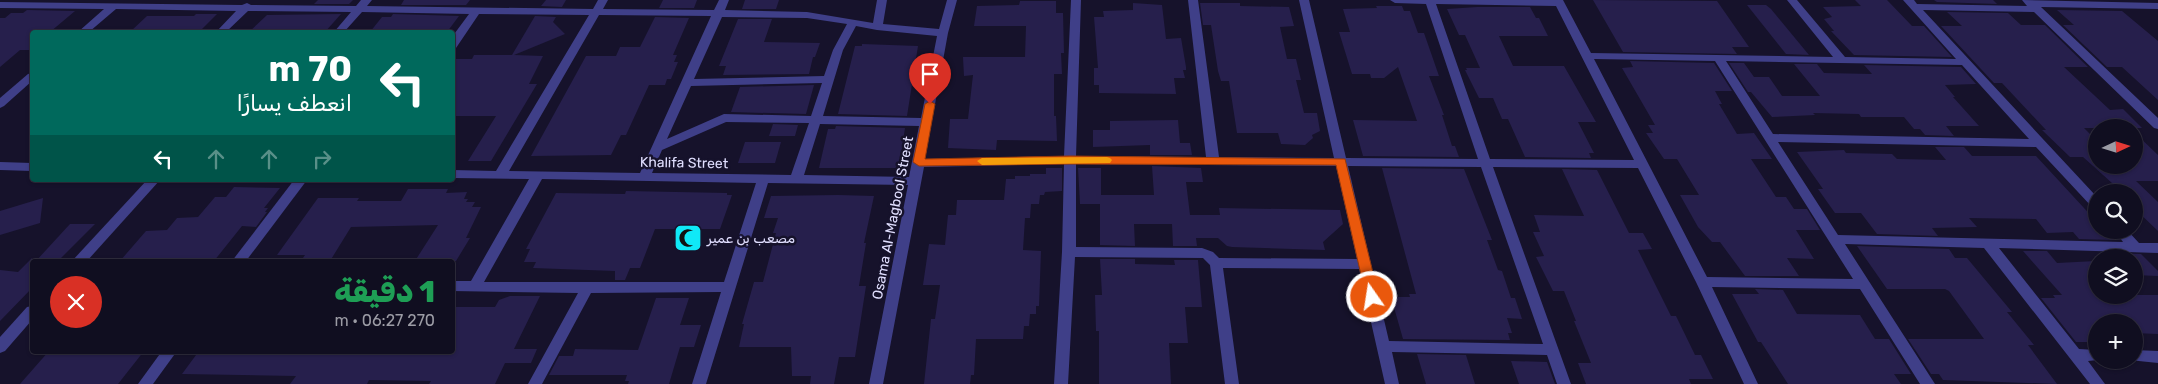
<!DOCTYPE html>
<html lang="ar">
<meta charset="utf-8">
<style>
body{margin:0;font-family:Rubik,Cairo,sans-serif;background:#1e1c2d;color:#f1f3f6;direction:rtl;height:100vh;display:flex;flex-direction:column;font-size:19px;white-space:nowrap}
*{box-sizing:border-box;margin:0}
p{font-size:16px;color:#9c9ca5}
.icon{flex:none;width:28px;height:28px;fill:none;stroke:currentColor;stroke-width:2;stroke-linecap:round;stroke-linejoin:round}
.map{position:relative;flex:1;overflow:hidden;direction:ltr}
.panel{position:absolute;left:30px;top:259px;width:425px;height:95px;display:flex;flex-direction:column;background:#100e20;border-radius:5px;box-shadow:0 1px 4px #0004,0 0 0 1px #302e3e;direction:rtl}
.panel>*{flex:none}
.top-card{position:absolute;left:30px;top:30px;width:425px;height:152px;border-radius:5px;box-shadow:0 1px 4px #0004,0 0 0 1px #302e3e;direction:rtl;background:#00695c;color:#fff;overflow:hidden}
.needle{width:32px;rotate:86deg}
.buttons{position:absolute;left:2088px;top:119px;display:grid;gap:10px}
.buttons a{display:grid;place-items:center;width:55px;height:55px;border-radius:50%;background:#100e20;box-shadow:0 1px 4px #0004,0 0 0 1px #302e3e;font-size:25px}
.pin{position:absolute;display:grid;place-items:center;width:42px;height:42px;color:#fff;margin:-51px -21px;border-radius:50% 50% 50% 0;rotate:-45deg;box-shadow:0 0 5px #0007}
.pin .icon{rotate:45deg}
.me{position:absolute;width:55px;margin:-28px;rotate:347deg;stroke-linejoin:round;filter:drop-shadow(0 0 4px #0008)}
.turn{display:flex;align-items:center;gap:18px;height:105px;padding:0 20px;font-size:22px}
.turn .icon{width:65px;height:65px;stroke-width:2.5}
.turn b{display:block;font-size:35px;line-height:42px}
.lanes{display:flex;align-items:center;height:48px;padding:0 20px;background:#0003;justify-content:center;gap:25px;direction:ltr}
.lanes .off{opacity:.35}
.round{display:grid;place-items:center;flex:none;width:52px;height:52px;border-radius:26px;background:#1e1c2d}
.headline{display:flex;align-items:center;justify-content:space-between;height:85px;padding:0 20px}
h1{font-size:30px;font-weight:800;line-height:38px;color:#1e9e55}
.map>svg:first-child{display:block}
</style>
<div class="map">
<svg width="2158" height="384" viewBox="0 0 2158 384">
<rect width="100%" height="100%" fill="#16122b"/>
<g fill="#261f4c">
<path d="M318,0h35l-4,4h-35z"/>
<path d="M404,0h66l-4,5h-65z"/>
<path d="M546,0h20l-4,7 -21,-1z"/>
<path d="M663,0h34l-3,8h-35z"/>
<path d="M745,0h34l-3,9h-34z"/>
<path d="M1593,0l124,1 32,46h-17l5,7 -114,-2z"/>
<path d="M1855,0h32l25,26h12l28,31 -98,-2 -23,-24h3l-10,-12 8,-2 -9,-10 38,-1z"/>
<path d="M1934,0h59l4,4 -60,-2z"/>
<path d="M1020,1h36v12h7l1,40h-3l1,21h-8v42h2l1,25 -60,-1 -1,10 -48,-2 2,-29h18l5,-44 -9,1 -1,-19h62l1,-31h-52l3,-20 42,-1z"/>
<path d="M1133,3l29,2 4,34 15,-1 5,29v3h-3l2,8h-11l2,16 -77,-1v-8h-5v-17h4l-4,-51h10l-1,-6 30,-1z"/>
<path d="M1200,3h40v3l49,1 5,19 -14,1 7,32h9l5,21h-5l8,33h13l3,18 -8,4 1,3 -8,7 -24,-1 -3,-11h-41l-8,-52h-8l-3,-10 -7,-46h-8z"/>
<path d="M1747,5h19l5,4 38,46 -23,-1z"/>
<path d="M1376,6h26l2,5h6l8,22h6l15,43h-10l15,39h-2l10,31h3l4,11 -96,-1 -10,-36 64,1 -19,-54 -14,11h-13l-1,-4h-18l-13,-42h11l-7,-23 34,-1z"/>
<path d="M1477,7h53l6,11h3l9,18h-49l14,30h51l32,56h-18l16,31h-5l2,5 -66,-1 -17,-38h-6l-9,-21h-14l-14,-28h2l-1,-2h14l-15,-33h-6l-12,-26z"/>
<path d="M27,10l48,1 -25,21h-18v18h-12l-20,17v-49h5l6,-5h12z"/>
<path d="M2057,10l65,1 36,30v59l-36,-33h-15l-44,-42h11z"/>
<path d="M1947,12l61,1 13,12h24l43,42h-24l46,43 13,-1 19,19h-58l12,12v25h38v-33l24,23v26h-22l22,21v29l-24,-23v-16h-12l-39,-35h-13l-28,-27h4l-44,-47h-8l-53,-57h21z"/>
<path d="M196,14h21l-18,18h-69l17,-16h47z"/>
<path d="M341,14l-16,18h-76l18,-17z"/>
<path d="M393,14l66,2 -12,16h-77l12,-15h9z"/>
<path d="M535,16l21,1 -3,5 12,12 -51,21 29,1 -14,28h8l-46,77h-23l28,-45h-44v-57h20l2,-4h38z"/>
<path d="M655,17l34,1 -16,37h4l-3,7h4l-7,17h-4l-2,6h-16l-23,50h-5l-10,20 -80,1 55,-100h30l4,-9h20z"/>
<path d="M738,19h34l-8,23 56,1 -5,14h-2l-4,17 -86,1 3,-9h-7z"/>
<path d="M862,44l56,2 -11,70 -69,-2 17,-68h7z"/>
<path d="M1630,61l84,2 18,28h-17l7,13h-3l18,30 17,-1 18,26h-21l25,38h10l8,12h13l13,21h-24l18,29 -27,-1 12,18h-54l-25,-34h-8l-14,-15 -18,-32h19l-22,-36h-13l-18,-26h7l-5,-8h7l-33,-57 11,-1z"/>
<path d="M1729,63h15l10,14h15l13,19h38l-26,-32h23l7,9 48,1 -8,-9 97,2 15,17 -31,1 10,12h-2l26,29h-33l8,10 -29,-1 -5,-6h-6l-10,-12h-43l-2,-3 -46,-1 2,2 -43,2 -21,-25h-3z"/>
<path d="M814,85l-8,29 -75,-2 9,-25z"/>
<path d="M1178,120l2,23h10l2,12h-42v-10l-57,2v-17h17v-9z"/>
<path d="M773,124l25,1 -3,11h-26z"/>
<path d="M836,126l69,2 -6,40h-80l9,-39h7z"/>
<path d="M745,142h36l-6,21h-37z"/>
<path d="M1935,147h29l8,9h64l60,65v11l3,-2h6l9,10 -35,-1 -6,-7 -26,1 -11,-14 -67,-1 8,9 -45,1 6,8 -61,-2 -16,-21h-26l-17,-24h5l-26,-37 47,-2 2,3 46,1 5,5 49,1z"/>
<path d="M1152,166l49,2 2,14h-17l4,33h30l-1,-7 121,2 3,14 -20,18 2,8 -93,-3 -5,-1 -9,-8h-22l1,8h-24l-1,-22h-38l1,22 -35,-1v-41h-20l-2,-36h23v27h53z"/>
<path d="M1046,168h16v23l-17,1 -1,3h-4l-1,9h-8l-1,14h-5l-2,32 18,1 -2,55h-3v8h-6l-1,12h-5l-1,13h-47l-2,36h-3l-1,9h-46l7,-65h4l5,-34h-17l6,-41 16,1 3,-30h8l1,-15h47l2,-21h9v-3h15v-2h16z"/>
<path d="M1382,168l82,1 28,71h-5l11,30 4,1 9,27h4l7,21 -15,-1 5,15h-4l2,7 -107,-1 -12,-42h19l-1,-3h7z"/>
<path d="M1562,169l35,1 32,63h14l9,16 -14,1 33,66h5l19,39h6l12,24h-24l2,5h-105l-8,-21h13l-17,-42h2l-12,-30h-11l-17,-34 8,-1 -11,-24h7l-6,-17 50,1z"/>
<path d="M234,187l46,1 -16,20h4l-3,4h2l-11,15 -14,-1 -28,35h-94l26,-30 21,-1 10,-12 21,-1 17,-20h11z"/>
<path d="M408,189h40l-2,4 21,-1 -3,7h4l-2,3h9l-3,5h9l-15,31h4l-14,23h-41l23,-36 -87,2 -21,34h-29l4,-6h-28l41,-57h41l-2,3h44z"/>
<path d="M626,191l101,2v2h5l-12,34h-65l-15,39h-10l-5,12h-10v-9l-82,-3 3,-6h-12l6,-13h-4l30,-56 69,1z"/>
<path d="M838,195l36,1 -10,47h2l-7,43h7l-11,71h-16l-5,27h-24l1,-8h-19l-1,-29h-52l5,-23h-2l12,-42h9l13,-49h-3l5,-15h-14l7,-22z"/>
<path d="M43,198l-3,25 -40,12v-24z"/>
<path d="M70,224h25l-37,37h-22z"/>
<path d="M1857,246l92,3 6,9h12l45,54h-5l27,33h-6l29,39 -114,-4 -4,-6h-8l-23,-35h76l-35,-48 -4,-2h-58z"/>
<path d="M2023,251h24l10,12 39,-2v34h62v39l-24,-1v-11h-38v20h-20l-35,-44h14l-2,-3h9z"/>
<path d="M2108,253l33,1 17,17v5l-24,-1v-17h-23z"/>
<path d="M32,258v30l-32,33v-51l18,2z"/>
<path d="M1100,259h35v5l40,1 -1,-5h24l4,47h-17l3,36h-19l2,41h-72v-53h-3l-1,-36h7z"/>
<path d="M1755,289l28,1 14,24 63,1 15,24h14l22,35h-17l7,10h-113l-27,-42h-3l-26,-48h27z"/>
<path d="M510,296h30l-26,53h23l-6,14h-26l-10,21h-66l2,-3 -62,-1 -2,4h-77l6,-8 -114,-2 17,-23h253v-44h43l4,-7z"/>
<path d="M656,298h33l-9,27h21l-7,22h-14l-11,37h-41l1,-3h-4l2,-6h-78l10,-19h14l2,-7 63,1z"/>
<path d="M49,351h95l-26,33h-98z"/>
<path d="M1417,354l49,1 9,29h-49z"/>
<path d="M1511,361l36,1 8,22h-36z"/>
</g>
<g fill="none" stroke-linecap="round" stroke-linejoin="round">
<g fill="#3f3f88" fill-rule="evenodd">
<path d="M361,0h11l-5,6 226,3 5,-9h10l-5,9 111,1 5,-10h10l-4,10 82,2 66,11 4,-23h10l-4,24 56,5 8,-29h10l-9,33 -23,126 139,-3 7,-156h10l-5,156 130,1 -18,-157h10l21,157 115,1 -35,-158h10l37,158 132,1 -52,-155 -31,-1 -5,-3h173l28,53 242,4 -46,-57h10l48,57 111,2 -53,-59h11l3,4 110,2 -5,-6 136,3v6l-117,-2 117,111v11l-4,-1 -120,-116 -111,-2 173,186v12l-4,-1 -56,-60 -258,-5 60,93 285,7 -9,-12h13l12,13h19v10l-159,-5 80,101 17,1v10h2l-10,1 17,23h-15l-106,-136 -139,-4 90,140h-15l-60,-95 -148,-2 46,97h-14l-48,-102 -58,-114 -145,-1 78,217h-14l-10,-29 -155,-3 7,32h-14l-26,-115 -136,-1 16,116h-14l-15,-119 -7,-7 -128,-1 -7,127h-14l8,-132 2,-88 -140,3 -41,217h-14l39,-199 -140,-2 -62,201h-14l29,-92 -130,1 -49,91h-14l50,-91 -126,-2v-10h19l58,-102 -77,-1v-8l44,1 93,-156 -110,-1 -23,34 -4,1v-12l17,-23 -107,-2 -18,20h-10l17,-20 -103,-1 -22,21h-10l20,-21 -120,-2 -27,23h-11l26,-23 -104,-1v-6l242,3 5,-2 4,2 105,1zM1436,4l120,2 78,154 -144,-1zM599,15l112,1 -71,157 -131,-2zM722,17l85,1 40,6 -14,26 -9,26 -130,3zM856,26l21,4 60,6 -16,82 -98,-2 20,-66zM1594,59l121,2 138,218 -146,-2zM1726,61l236,4 67,74 -256,-5zM822,83l-11,33 -87,-2 -57,25 24,-53zM726,122l83,1 -18,52 -139,-2 10,-23zM820,124l99,2 -10,51 -105,-2zM1076,164l260,2 21,93 -138,-1 -6,-6 -11,-4 -126,-1zM1348,166l133,1 62,177 -154,-3zM542,179l214,4 -32,99h-240z"/>
<path d="M32,73v8l-28,25 -4,2v-10l28,-24z"/>
<path d="M0,162l32,1v8l-32,-1z"/>
<path d="M147,180h13l-73,81h-15z"/>
<path d="M294,180h13l-61,81h-14z"/>
<path d="M32,306v14l-27,31 -5,2v-16l27,-30z"/>
<path d="M2134,350l24,1v12l-29,-3h5z"/>
<path d="M162,351h15l-24,33h-15z"/>
</g>
</g>
<path fill="#ea580c" stroke="#983908" d="M930,101l5,3 -10,55 145,-3 275,3 34,138 -2,3h-9l-2,-3 -30,-132 -266,-1 -151,2 -6,-4 12,-58z"/>
<path fill="#f59e0b" d="M1107,157l3,1 2,2 -2,3 -128,2 -5,-4 5,-3z"/>
<defs>
<symbol id="mosque-square" viewBox="-11 -11 22 22"><rect x="-9" y="-9" width="18" height="18" rx="4" fill="#10e9f7" stroke="#16122b"/><path d="M3.5-4.9A6 6 0 1 0 3.5 4.9A5 5 0 1 1 3.5-4.9Z" fill="#111"/></symbol>
</defs>
<g fill-rule="evenodd">
<use href="#mosque-square" x="672" y="222" width="32" height="32"/>
</g>
<g text-anchor="middle" dominant-baseline="central" stroke-width="5" stroke-linejoin="round" paint-order="stroke">
<g font-size="14" fill="#e0defe" stroke="#16122b">
<text transform="translate(684 163) rotate(1)">Khalifa Street</text>
<text transform="translate(893 218) rotate(-79)">Osama Al-Magbool Street</text>
</g>
<g font-size="14" fill="#e0defe" stroke="#16122b" text-anchor="start">
<text x="707" y="238">مصعب بن عمير</text>
</g>
</g>
</svg>
<div class="buttons">
<a><svg class="needle" viewBox="-14 -14 28 28"><path d="M0-13l5 13h-10z" fill="#e53935"/><path d="M0 13l5-13h-10z" fill="#9c9ca5"/></svg></a>
<a><svg class="icon" aria-label="search" viewBox="0 0 24 24"><circle cx="10" cy="10" r="6"/><path d="M15 15l6 6"/></svg></a>
<a><svg class="icon" aria-label="layers" viewBox="0 0 24 24"><path d="M12 4l9 5-9 5-9-5zM3 14l9 5 9-5"/></svg></a>
<a>+</a>
</div>
<div class="pin" style="left:930px;top:104px;background:#d93025"><svg class="icon" aria-label="arrive" viewBox="0 0 24 24"><path d="M6 21V4h12l-3 4 3 4H6"/></svg></div>
<svg class="me" style="left:1372px;top:297px" viewBox="-20 -20 40 40"><circle r="17" fill="#ea580c" stroke="#fff" stroke-width="3"/><path d="M0-11L8 9 0 5-8 9z" fill="#fff"/></svg>
<div class="top-card">
<div class="turn"><svg class="icon" aria-label="left" viewBox="0 0 24 24"><path d="M17 20v-9H6M10 6l-5 5 5 5"/></svg><div><b>70 m</b>انعطف يسارًا</div></div>
<div class="lanes"><svg class="icon" aria-label="left" viewBox="0 0 24 24"><path d="M17 20v-9H6M10 6l-5 5 5 5"/></svg><svg class="icon off" aria-label="ahead" viewBox="0 0 24 24"><path d="M12 20V5M6 11l6-6 6 6"/></svg><svg class="icon off" aria-label="ahead" viewBox="0 0 24 24"><path d="M12 20V5M6 11l6-6 6 6"/></svg><svg class="icon off" aria-label="right" viewBox="0 0 24 24"><path d="M7 20v-9h11M14 6l5 5-5 5"/></svg></div>
</div>
<section class="panel">
<div class="headline"><div><h1>1 دقيقة</h1><p>270 m · 06:27</p></div><a class="round" style="background:#d93025;color:#fff"><svg class="icon" aria-label="close" viewBox="0 0 24 24"><path d="M6 6l12 12M18 6L6 18"/></svg></a></div>
</section>
</div>
